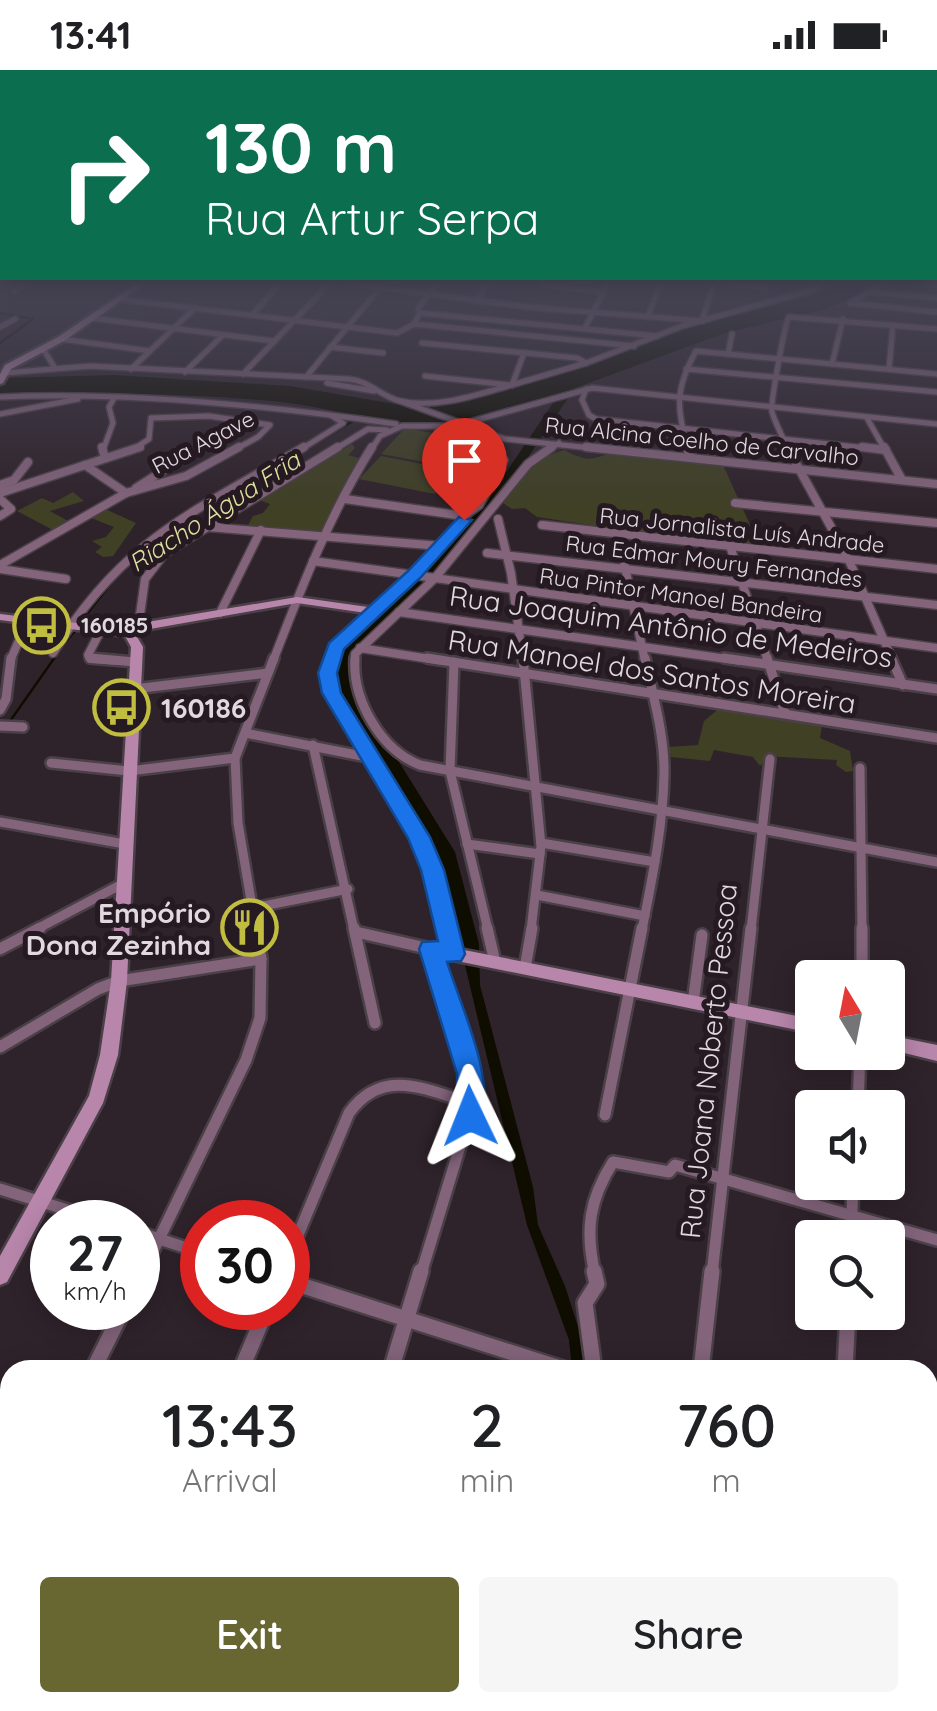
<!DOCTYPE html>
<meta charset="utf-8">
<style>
body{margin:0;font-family:Quicksand,sans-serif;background:#f6f6f6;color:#202124;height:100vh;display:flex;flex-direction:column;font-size:38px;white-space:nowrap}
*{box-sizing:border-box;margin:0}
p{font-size:32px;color:#757577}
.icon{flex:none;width:55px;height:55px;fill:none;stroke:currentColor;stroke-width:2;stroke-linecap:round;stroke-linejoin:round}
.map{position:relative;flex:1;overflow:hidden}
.drawer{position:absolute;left:0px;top:1290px;width:938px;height:352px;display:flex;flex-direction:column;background:#fff;border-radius:30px 30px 0 0;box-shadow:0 5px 25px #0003}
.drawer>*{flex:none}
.guide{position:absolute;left:0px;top:0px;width:938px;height:210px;box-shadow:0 5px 25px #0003;background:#0b6e4f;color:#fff;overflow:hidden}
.needle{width:65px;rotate:350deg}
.tools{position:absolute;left:795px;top:890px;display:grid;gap:20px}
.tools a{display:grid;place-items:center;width:110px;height:110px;border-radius:10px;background:#fff;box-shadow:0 5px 25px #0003;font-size:50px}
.speed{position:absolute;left:30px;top:1130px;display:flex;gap:20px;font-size:50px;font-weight:700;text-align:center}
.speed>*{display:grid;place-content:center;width:130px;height:130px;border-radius:50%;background:#fff;box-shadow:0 5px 25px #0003;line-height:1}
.speed small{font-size:25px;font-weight:400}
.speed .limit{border:15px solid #d22;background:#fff;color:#111}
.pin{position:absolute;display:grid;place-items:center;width:85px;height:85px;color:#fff;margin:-102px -42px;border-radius:50% 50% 50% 0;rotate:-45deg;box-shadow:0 0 10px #0007}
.pin .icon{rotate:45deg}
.me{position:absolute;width:110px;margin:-55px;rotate:358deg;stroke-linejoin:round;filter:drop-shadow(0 0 8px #0008)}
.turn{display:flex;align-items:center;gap:35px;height:210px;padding:0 40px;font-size:45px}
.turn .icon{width:130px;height:130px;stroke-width:2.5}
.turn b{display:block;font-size:70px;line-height:85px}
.eta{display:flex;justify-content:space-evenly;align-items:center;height:170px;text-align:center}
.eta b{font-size:60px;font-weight:600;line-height:70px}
.cta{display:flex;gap:20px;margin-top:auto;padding:20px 40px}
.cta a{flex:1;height:115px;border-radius:10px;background:#686731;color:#fff;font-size:40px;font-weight:600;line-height:115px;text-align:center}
.cta a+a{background:#f6f6f6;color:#202124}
.status{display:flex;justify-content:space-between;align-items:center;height:70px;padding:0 50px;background:#fff;direction:ltr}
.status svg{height:28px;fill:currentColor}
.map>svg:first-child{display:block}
</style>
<div class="status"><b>13:41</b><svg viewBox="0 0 49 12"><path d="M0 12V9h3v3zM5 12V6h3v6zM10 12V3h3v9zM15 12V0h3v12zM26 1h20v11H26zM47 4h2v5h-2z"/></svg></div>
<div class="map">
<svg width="937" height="1641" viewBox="0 0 937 1641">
<rect width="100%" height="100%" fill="#2f232b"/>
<g fill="#404025">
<path d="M405,358l72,13 -20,27 -76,-14z"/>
<path d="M352,374l3,4 -7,7 14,4 -34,76 -81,-8 6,-11 10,-3 7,-9 -11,-4z"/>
<path d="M564,380c30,15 24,7 53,3 24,-4 79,9 106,12l37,82 -51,-12 -17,5 -155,-23 -12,-9 -13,1 -9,-6 28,-42z"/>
<path d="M381,386l72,14 -18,24 -76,-15z"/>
<path d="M73,422l11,9 -34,10 18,10 -15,9 -36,-19 25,-13 11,5z"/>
<path d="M105,439l31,14 -23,33 -10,1 -8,-5 7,-5 -10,-6 14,-4 8,-10 -23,-9z"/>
<path d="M721,637l101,17 -2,14 30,13 3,20 -7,1 -10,-7 1,-5 -73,-4 1,5 -5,5 -7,-9 -39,-7 -4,11 -39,-4 -2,-10 29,-2 6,-24z"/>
</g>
<path fill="#0f0d00" d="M839,213h36l-14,11 -36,15 -100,24 -150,55 -72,106 -73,86 -79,75 -1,28 105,169 24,92 1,41 53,202 5,38 27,61 17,53 3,31h-13l-3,-30 -42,-115 -89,-373 -100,-166v-33l81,-74 69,-80 71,-105c-39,9 -76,26 -117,30 -54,5 -101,-15 -153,-21 -96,-11 -193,-9 -289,-10v-15l114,-3 176,11 117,20h33l129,-35 119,-44 124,-31z"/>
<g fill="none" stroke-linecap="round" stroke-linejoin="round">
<g stroke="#0f0d00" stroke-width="2.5">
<path d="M0,243l33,6 -33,24"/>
<path d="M270,401l83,-50"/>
<path d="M240,418l19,-11"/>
<path d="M193,446l23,-14"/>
<path d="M79,554l32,-41"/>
<path d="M64,573l11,-12"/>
<path d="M8,654l52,-74"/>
</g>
<defs>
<g id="street-far4">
<path d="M345,213l183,24 175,14"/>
<path d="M725,213l41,5"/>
<path d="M922,213l15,2"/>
<path d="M541,215l63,7"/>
<path d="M15,221l11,-8"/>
<path d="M871,222l66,6"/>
<path d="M118,229l279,34 17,-9"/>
<path d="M476,231l13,-18"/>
<path d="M850,233l87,9"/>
<path d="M851,233l31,-20"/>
<path d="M420,243l-2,-4 19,-26"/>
<path d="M253,244l27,-31"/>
<path d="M648,247l12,-34"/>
<path d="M91,248l183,23"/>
<path d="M708,249l-5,-2 11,-34"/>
<path d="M0,257l15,-8"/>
<path d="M585,258l23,-45"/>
<path d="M61,269l89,12"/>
<path d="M422,273l155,15 9,5"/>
<path d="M634,276l-220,-22 6,-11 237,23"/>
<path d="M330,277l53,6"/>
<path d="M43,279l12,19"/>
<path d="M728,284l4,-20"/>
<path d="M832,294l11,-45"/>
<path d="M131,299l64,-61"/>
<path d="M686,299l251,23"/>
<path d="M889,299l4,-44"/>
<path d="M185,302l38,-37"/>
<path d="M4,303l86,-7 259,13c21,2 31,17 51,22 36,8 76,-6 111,-16"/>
<path d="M243,304l87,-91"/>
<path d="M425,306l85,9"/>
<path d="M306,307l77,-93"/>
<path d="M327,313l47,8"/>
<path d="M515,314l71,-21 96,-37 130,-36 8,-7"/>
<path d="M512,315l12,-32"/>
<path d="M586,319l-4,11 7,15 7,4 289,31"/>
<path d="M0,327c127,-6 270,9 396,27"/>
<path d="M400,331l105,38 105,11"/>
<path d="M0,344l78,-15"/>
<path d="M867,348l18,32"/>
<path d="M103,380l10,-27 -4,-16 4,-7"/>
<path d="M132,380l17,-11 2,-21 58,-2 61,9 -12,12 -24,13"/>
<path d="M300,380l43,-27 -11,-7"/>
<path d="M334,380l34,-21 19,1"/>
<path d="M371,380l9,-14 22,-10h53l137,-38 345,36"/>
<path d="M549,380l10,-7"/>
<path d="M688,380c-11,-43 -14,-59 8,-99l241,23"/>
<path d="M789,380c-6,-12 -13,-25 -17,-38 -2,-7 13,-90 17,-95l148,12"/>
</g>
<g id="street-far3">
<path d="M102,377l3,11"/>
<path d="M586,377l351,37"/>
<path d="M687,377l3,10"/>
<path d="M787,377l61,111 45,103"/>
<path d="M862,377l24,3"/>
<path d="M884,377l18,33"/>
<path d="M85,395l41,28"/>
<path d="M0,415l14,-5 14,-18"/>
<path d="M136,418l55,-35"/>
<path d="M0,423l140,-46"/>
<path d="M0,429l11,10 -11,7"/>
<path d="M345,429l119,17"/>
<path d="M735,433l202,20"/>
<path d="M464,446l15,-11 25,-45"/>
<path d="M498,449l13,54 12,88"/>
<path d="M542,455l395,44"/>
<path d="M208,457l233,19"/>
<path d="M618,464l27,127"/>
<path d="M730,476l38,115"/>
<path d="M487,483l450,52"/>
<path d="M313,491l624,87"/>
<path d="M0,495l126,-72 60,-17 53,-29"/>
<path d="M0,499l66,10"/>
<path d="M375,541l88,-89 1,-6"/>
<path d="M399,542l342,49"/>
<path d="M220,543l41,-83"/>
<path d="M138,559l7,-50 20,-26 173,-106"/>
<path d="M101,560l-13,25 2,4 29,2"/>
<path d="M360,578l83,13"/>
<path d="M53,583c70,-114 141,-141 251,-206"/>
<path d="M10,591l18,-41"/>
<path d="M273,591c28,-72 57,-148 99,-214"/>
<path d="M355,591v-7l80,-76 93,-114 24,-17"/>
</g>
<g id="street-far2">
<path d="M90,588l45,4"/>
<path d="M355,588c-3,42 26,92 65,107l517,97"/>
<path d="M427,588l510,80"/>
<path d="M523,588l18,188 -10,84"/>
<path d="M724,588l213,31"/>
<path d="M767,588l18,55"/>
<path d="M891,588l12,27"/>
<path d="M454,592l-4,109 38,159"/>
<path d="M134,619l134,-16"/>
<path d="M0,640l6,-11 5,-41"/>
<path d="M0,656l23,1"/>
<path d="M245,663l127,25"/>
<path d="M313,675l41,185"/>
<path d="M51,693l78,8 106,-13"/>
<path d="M860,698l2,162"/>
<path d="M0,752l125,22"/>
<path d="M541,773l114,19"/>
<path d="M467,774l73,10"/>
<path d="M537,825l108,21"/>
<path d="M253,838l95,-19"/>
<path d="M35,860l89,-47"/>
<path d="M256,860l-18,-107 -3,-65 39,-100"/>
<path d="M642,860c10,-51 21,-103 22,-155 1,-39 -11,-79 -19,-117"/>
<path d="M751,860l19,-171"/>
</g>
<g id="street-far1">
<path d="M354,858l21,95"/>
<path d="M487,858l8,34"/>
<path d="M862,858v50"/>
<path d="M356,862l97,22"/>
<path d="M0,879l40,-21"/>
<path d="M525,898l7,-40"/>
<path d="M693,933l9,-68"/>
<path d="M0,977l98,-58 21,-8 142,-22"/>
<path d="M858,1038l2,-56"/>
<path d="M605,1045l37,-187"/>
<path d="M0,1119l106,33"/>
<path d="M138,1162l64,21"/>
<path d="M851,1168l2,-56"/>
<path d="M288,1189l61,-146c34,-47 78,-23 124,-9"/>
<path d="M142,1204l104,-214 14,-42 1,-59 -5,-31"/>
<path d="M421,1204l52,-170 -7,-44 -35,-111"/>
<path d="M595,1204c-10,-44 -6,-74 18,-112l56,10 6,-7 262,75"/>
<path d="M712,1204l39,-346"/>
</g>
<g id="street">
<path d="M138,1211l5,-10"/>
<path d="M288,1211l278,89"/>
<path d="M93,1300l31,-62"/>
<path d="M241,1300l26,-62"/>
<path d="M391,1300l30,-99"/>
<path d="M594,1300l-9,-67 12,-19 -3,-13"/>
<path d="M701,1300l11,-99"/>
<path d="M845,1300l3,-58"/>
<path d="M928,1408l9,3"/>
<path d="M0,1487l10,-20"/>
<path d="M610,1632l2,9"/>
<path d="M670,1632l1,9"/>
<path d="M827,1632v9"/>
<path d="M109,1641l4,-9"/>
<path d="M478,1641l2,-9"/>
</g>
<g id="secondary">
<path d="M138,213h8l-82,58 -53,28 -8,14 -3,1v-10l5,-9 53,-28z"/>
<path d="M297,527l78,11 6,3c-28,30 -55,35 -43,82l94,158 27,98 353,70v14l-365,-74 -29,-108 -92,-158c-11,-43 11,-53 40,-80l-69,-10 -147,26 -14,6 7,12 -16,334 -9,74 -15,48 -96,179 -7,3v-29l89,-160 11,-41 11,-74 20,-334 -6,-11 -125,-16v-6l128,15 19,-7z"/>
<path d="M888,965l49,10v16l-49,-12z"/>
<path d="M0,1392l10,3v22l-10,-3z"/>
<rect x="287" y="1632" width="26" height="9"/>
</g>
</defs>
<use href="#street-far4" stroke="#4b4048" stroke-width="8"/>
<use href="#street-far3" stroke="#4b4048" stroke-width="11"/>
<use href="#street-far2" stroke="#4b4048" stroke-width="14"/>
<use href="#street-far1" stroke="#4b4048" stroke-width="16"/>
<use href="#street" stroke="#4b4048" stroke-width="20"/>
<use href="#secondary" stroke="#4b4048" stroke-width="5"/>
<use href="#street-far4" stroke="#83647b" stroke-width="5"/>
<use href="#street-far3" stroke="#83647b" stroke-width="8"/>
<use href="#street-far2" stroke="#83647b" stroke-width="9"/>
<use href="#street-far1" stroke="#83647b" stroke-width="11"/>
<use href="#street" stroke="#83647b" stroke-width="15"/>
<use href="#secondary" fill="#b886ab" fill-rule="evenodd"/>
</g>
<linearGradient id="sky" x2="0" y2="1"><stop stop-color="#1a1318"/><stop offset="0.48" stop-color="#474555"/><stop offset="1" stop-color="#474555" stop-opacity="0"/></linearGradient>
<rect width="937" height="443" fill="url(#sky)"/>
<path fill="#1a73e8" stroke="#114b97" stroke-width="2.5" d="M459,447l13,3 -52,58 -76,71 -7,24 4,20 89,144 14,33 21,84 -4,7 -14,1c13,42 51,122 33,163l-10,3 -10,-3 -3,-9v-42l-38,-125 3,-7 16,-1 -17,-71 -13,-32 -86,-145 -4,-20 11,-30 79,-72z"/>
<defs>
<symbol id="bus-ring" viewBox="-11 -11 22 22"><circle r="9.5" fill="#251922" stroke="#c1bd40" stroke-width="1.5"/><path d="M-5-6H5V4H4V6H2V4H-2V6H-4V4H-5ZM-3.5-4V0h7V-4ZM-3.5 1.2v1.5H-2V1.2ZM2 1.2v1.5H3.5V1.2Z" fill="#c1bd40"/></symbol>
<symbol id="restaurant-ring" viewBox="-11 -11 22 22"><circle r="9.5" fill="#251922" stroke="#c1bd40" stroke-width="1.5"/><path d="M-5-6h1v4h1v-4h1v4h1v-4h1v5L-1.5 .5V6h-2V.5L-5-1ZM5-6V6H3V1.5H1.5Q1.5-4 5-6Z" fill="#c1bd40"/></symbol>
</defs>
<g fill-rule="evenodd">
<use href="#bus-ring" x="10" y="524" width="63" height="63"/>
<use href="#bus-ring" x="90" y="606" width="63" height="63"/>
<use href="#restaurant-ring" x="218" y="826" width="63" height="63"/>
</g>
<g text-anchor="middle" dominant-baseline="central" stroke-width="10" stroke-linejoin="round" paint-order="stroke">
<g font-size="22" fill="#e1d9df" stroke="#251922">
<text transform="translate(702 371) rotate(6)">Rua Alcina Coelho de Carvalho</text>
<text transform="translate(203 372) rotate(-27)">Rua Agave</text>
<text transform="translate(742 460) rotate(6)">Rua Jornalista Luís Andrade</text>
<text transform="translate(714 491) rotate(7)">Rua Edmar Moury Fernandes</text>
<text transform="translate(681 525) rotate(8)">Rua Pintor Manoel Bandeira</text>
</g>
<g font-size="22" font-weight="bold" fill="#e1d9df" stroke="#251922" text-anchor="start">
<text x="81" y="555">160185</text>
</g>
<g font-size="25" font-style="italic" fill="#dede9c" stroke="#251922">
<text transform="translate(214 441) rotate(-33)">Riacho Água Fria</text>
</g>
<g font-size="28" fill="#e1d9df" stroke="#251922">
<text transform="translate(671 556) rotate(8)">Rua Joaquim Antônio de Medeiros</text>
<text transform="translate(652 601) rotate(9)">Rua Manoel dos Santos Moreira</text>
<text transform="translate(708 991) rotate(-84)">Rua Joana Noberto Pessoa</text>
</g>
<g font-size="28" font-weight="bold" fill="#e1d9df" stroke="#251922" text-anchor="start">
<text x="161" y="637">160186</text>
<text x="211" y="842" text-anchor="end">Empório<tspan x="211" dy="32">Dona Zezinha</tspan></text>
</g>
</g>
</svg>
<div class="tools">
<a><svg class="needle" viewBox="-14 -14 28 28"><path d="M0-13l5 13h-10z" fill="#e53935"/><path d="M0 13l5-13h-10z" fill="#757577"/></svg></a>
<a><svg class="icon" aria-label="sound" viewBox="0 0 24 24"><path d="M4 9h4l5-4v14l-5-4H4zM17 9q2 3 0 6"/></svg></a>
<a><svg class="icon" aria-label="search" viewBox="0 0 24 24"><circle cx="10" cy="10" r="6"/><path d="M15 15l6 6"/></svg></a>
</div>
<div class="speed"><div>27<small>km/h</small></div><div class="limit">30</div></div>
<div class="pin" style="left:464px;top:450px;background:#d93025"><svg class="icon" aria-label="arrive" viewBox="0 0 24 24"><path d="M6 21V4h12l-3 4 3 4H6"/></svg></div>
<svg class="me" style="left:470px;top:1046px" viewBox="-20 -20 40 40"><path d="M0-17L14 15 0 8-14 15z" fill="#1a73e8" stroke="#fff" stroke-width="4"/></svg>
<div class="guide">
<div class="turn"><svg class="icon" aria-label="right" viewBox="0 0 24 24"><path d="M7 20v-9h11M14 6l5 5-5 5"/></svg><div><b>130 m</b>Rua Artur Serpa</div></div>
</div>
<section class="drawer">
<div class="eta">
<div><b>13:43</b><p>Arrival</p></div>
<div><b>2</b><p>min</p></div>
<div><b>760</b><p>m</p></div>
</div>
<div class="cta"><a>Exit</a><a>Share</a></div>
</section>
</div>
